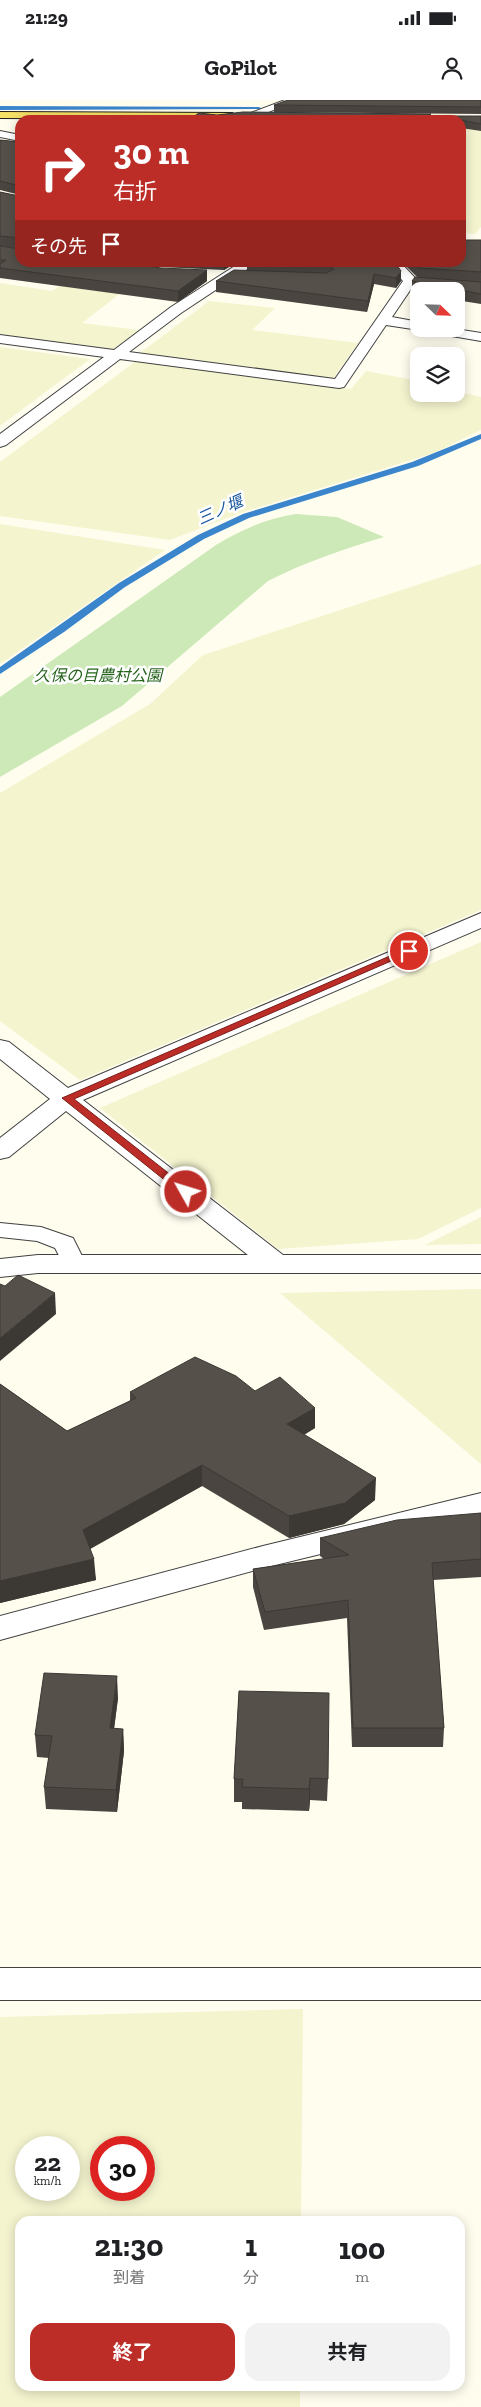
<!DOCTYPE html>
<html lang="ja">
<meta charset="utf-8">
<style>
body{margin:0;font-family:"Zilla Slab","Noto Sans JP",serif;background:#f2f2f2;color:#202124;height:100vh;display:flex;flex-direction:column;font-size:19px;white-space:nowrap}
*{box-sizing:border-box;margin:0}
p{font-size:16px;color:#757577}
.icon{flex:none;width:28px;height:28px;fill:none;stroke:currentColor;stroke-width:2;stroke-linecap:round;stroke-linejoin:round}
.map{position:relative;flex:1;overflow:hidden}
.drawer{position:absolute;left:15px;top:2116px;width:450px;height:175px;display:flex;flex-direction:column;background:#fff;border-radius:15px;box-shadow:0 2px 12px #0003}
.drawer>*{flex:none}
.hud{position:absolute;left:15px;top:15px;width:451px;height:152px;border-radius:15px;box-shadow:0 2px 12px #0003;background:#bc2d27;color:#fff;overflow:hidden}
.needle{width:32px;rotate:113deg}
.buttons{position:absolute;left:410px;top:182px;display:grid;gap:10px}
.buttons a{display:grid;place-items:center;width:55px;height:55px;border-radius:10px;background:#fff;box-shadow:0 2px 12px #0003;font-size:25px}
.speed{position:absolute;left:15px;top:2036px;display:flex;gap:10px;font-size:25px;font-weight:700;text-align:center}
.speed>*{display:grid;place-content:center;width:65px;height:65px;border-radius:50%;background:#fff;box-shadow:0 2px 12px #0003;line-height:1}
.speed small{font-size:12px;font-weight:400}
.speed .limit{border:8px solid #d22;background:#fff;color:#111}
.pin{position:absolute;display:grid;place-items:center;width:42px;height:42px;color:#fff;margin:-21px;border:2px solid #fff;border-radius:50%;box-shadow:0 1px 5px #0007}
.me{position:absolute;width:55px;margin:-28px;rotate:309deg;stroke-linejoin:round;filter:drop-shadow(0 0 4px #0008)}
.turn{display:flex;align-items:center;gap:18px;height:105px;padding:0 15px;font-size:22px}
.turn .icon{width:65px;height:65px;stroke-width:2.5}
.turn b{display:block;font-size:35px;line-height:42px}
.then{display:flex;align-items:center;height:48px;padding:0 15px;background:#0003;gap:10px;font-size:19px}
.eta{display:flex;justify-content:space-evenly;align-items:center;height:85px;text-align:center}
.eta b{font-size:30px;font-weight:700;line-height:35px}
.cta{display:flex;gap:10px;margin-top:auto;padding:10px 15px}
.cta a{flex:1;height:58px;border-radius:15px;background:#bc2d27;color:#fff;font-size:20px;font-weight:700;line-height:58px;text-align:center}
.cta a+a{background:#f2f2f2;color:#202124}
.status{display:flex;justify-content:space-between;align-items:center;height:35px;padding:0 25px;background:#fff;direction:ltr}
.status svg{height:14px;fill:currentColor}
header{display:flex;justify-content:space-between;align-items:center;height:65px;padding:0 15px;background:#fff;font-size:22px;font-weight:700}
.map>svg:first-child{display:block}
</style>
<div class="status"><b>21:29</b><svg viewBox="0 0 49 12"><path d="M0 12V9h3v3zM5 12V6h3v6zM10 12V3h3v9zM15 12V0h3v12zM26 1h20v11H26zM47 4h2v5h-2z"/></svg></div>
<header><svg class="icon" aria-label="back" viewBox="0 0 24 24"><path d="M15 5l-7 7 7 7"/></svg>GoPilot<svg class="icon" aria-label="person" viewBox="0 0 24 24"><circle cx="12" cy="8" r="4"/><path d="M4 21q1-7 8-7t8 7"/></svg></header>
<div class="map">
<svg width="481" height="2307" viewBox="0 0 481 2307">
<rect width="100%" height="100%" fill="#fffdee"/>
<g fill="#f4f4cf" fill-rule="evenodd">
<path d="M385,19l96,1v107l-6,7 -14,-1v-113h-78z"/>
<path d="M86,169l41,19 -45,35 57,7 -27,20 -112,-15v-52l52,8z"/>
<path d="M209,201l66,7 -23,22 106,13 -26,37 -192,-27z"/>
<path d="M0,247l90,12 -90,67z"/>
<path d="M136,261l215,28 15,-18 53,10v13h37v-3l25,6v33l-47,23 -194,60 -70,27 -170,-24v-54z"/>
<path d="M0,424l165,26 -165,114z"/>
<path d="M481,464v346l-401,170 -80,-59v-228l150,-89 53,-49z"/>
<path d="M481,842v266l-63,31 -140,10 -178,-141z"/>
<path d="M481,1117v27l-56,1z"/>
<path d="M481,1189v175l-201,-171z"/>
<path d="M303,1909l-2,212h-281v165h280v21h-300v-390zM26,2048h43v42h-43zM101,2048h43v42h-43z"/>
</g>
<path fill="#cde9b8" d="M296,414l41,3 47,20c-40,12 -79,25 -116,44l-146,125 -122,71v-80l216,-152c25,-15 51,-27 80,-31z"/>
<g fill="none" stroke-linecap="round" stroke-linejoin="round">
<g fill="#3b85cc" fill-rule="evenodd">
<path d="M0,6l259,1 3,2 -262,1z"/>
<path d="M481,334v5l-63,27 -169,52 -45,21 -79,48 -61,45 -64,42v-7l119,-84 79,-48 45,-21 169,-52z"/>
</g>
<defs>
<path id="service" d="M0,1123l41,4 32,11 13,26 -4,5 -8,2 -8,-2 -11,-21 -18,-7 -37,-4z"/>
<g id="minor">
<path d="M285,0h15l-50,19h-8l-2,-2z"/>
<path d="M0,31l20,4v6l-20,-4z"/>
<path d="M241,162h17l-77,51 -52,39 206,27 68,-98 -17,-19h14l17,18 -25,37 27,5v7h5l-5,1 -33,-5 -42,62 -5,1 -219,-29 -114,86 -6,2v-13l104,-77 -104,-14v-8l114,15 57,-43z"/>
<path d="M427,229h29l25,4v8l-47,-8z"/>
<path d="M481,813v15l-398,172 200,155h198v18h-443l-38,4v-18l38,-4h210l-182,-144 -57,46 -9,2v-21l50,-39 -50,-40v-19l9,2 59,46z"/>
<path d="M481,1393v22l-218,53 -263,72v-24l263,-70z"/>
<rect x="0" y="1868" width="481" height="32"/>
</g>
<path id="primary" d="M0,12l232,1 6,3 -6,3 -232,-1z"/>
</defs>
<use href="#service" stroke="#414141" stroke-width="2"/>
<use href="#minor" stroke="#414141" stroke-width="2"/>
<use href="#primary" stroke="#1f1f1f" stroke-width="2"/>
<use href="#service" fill="#fff" fill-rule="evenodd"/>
<use href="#minor" fill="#fff" fill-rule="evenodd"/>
<use href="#primary" fill="#f7e166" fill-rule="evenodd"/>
</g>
<g fill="#4a4540">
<path d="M481,0v14l-207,-2v-7z"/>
<path d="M432,16h49v15l-20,-3v-8h-30z"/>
<path d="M0,40l20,2v107l-20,-3v-54l19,4 1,-1 -20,-5z"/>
<path d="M481,140v64l-25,-4v-9h-37v2l-7,-2v-10l5,-4 -15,-15h59z"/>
<path d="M0,146l207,35 -29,21 -178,-24z"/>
<path d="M131,162h106l-13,8 -63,-3z"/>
<path d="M247,162h148l6,19 -5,7 -22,-4 -7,28 -151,-20v-11l31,-11z"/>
<path d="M0,1284l67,47 63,-30v-9l125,-1 60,17v20l-11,7 71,65 -31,24 -55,14 -87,-52 -112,62 6,32 -96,23z"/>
<path d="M481,1413v64l-48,3 11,148 -1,19h-91l-5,-129 -83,12 -11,-43v-18l71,-10 -4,-3v-18z"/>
<path d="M239,1591l89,88 -1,22 -17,-1 -1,11 -67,-2v-7h-8v-23z"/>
<path d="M118,1598l-4,31h9l1,22 -7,61 -71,-3 -2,-22 5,-29 -12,-1 -2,-22z"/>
</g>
<g fill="#3c3834">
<path d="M431,14l-1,6h-16z"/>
<path d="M224,162h13l-13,8z"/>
<path d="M207,170v11l-29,21v-11z"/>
<path d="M401,171v10l-5,7v-10z"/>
<path d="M374,174v10l-7,28 1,-11z"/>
<path d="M55,1193l1,21 -56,47v-23z"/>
<path d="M315,1308v20l-29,17 1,-21z"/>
<path d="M202,1365v21l-117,66 -2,-22z"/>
<path d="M376,1378l-1,22 -31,24 -55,14v-22z"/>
<path d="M94,1459l2,21 -96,23v-22z"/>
<path d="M117,1576l1,22 -7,53 -1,-23z"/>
<path d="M123,1629l1,22 -7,61 -1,-22z"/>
<path d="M310,1678v22l-1,11v-22z"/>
</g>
<g fill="#56504a" stroke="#3c3834">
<path d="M288,0h193v7l-207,-2z"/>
<path d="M243,12l188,2 -17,6h-237l8,-4 8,1 6,-4 18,2z"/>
<path d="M432,16h49v8l-20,-4z"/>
<path d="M0,40l20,2v44l-20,-5z"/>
<path d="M0,92l19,4 1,-1v43l-20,-2z"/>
<path d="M461,140h20v32l-62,-4 -6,-6h48z"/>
<path d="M0,146l20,3v13h98l43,6 46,2 -29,21 -178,-23v-4l6,-4h-6z"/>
<path d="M287,162h108l6,9 -5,7 -22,-4 -6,27 -152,-20 18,-11 92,3 8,-4 -8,-5z"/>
<path d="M415,177l66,5v12l-69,-13z"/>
<path d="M18,1175l37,18 -55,45v-54l5,2z"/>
<path d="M195,1257l41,19 19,15 25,-14 35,31 -28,16 89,54 -31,25 -56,13 -87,-51 -119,65 11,29 -94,22v-197l67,47 69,-33 -6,-6z"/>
<path d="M481,1413v46l-49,4 12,165h-91l-5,-128 -83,12 -12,-43 96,-14 -29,-17 77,-18z"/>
<path d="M44,1573l73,3 -7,52 13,1 -7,61 -72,-3 8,-51 -17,-1z"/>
<path d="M239,1591l90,2 -1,86 -18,-1 -1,11 -67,-2 1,-8h-9z"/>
</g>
<path fill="#bc2d27" stroke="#7a1d19" d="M406,849l8,2 -340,148 116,91v4h-8l-120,-96z"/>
<g text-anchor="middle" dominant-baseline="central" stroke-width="5" stroke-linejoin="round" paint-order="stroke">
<g font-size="16" font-style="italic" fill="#18579e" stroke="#fff">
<text transform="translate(220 410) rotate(-24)">三ノ堰</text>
</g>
<g font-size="16" font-style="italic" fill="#27651e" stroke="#fff">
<text x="98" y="575">久保の目農村公園</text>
</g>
</g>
</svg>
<div class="buttons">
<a><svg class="needle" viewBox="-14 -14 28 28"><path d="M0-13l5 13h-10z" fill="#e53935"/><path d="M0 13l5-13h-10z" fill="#757577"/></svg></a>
<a><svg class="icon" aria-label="layers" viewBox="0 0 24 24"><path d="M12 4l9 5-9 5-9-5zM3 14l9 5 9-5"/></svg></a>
</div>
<div class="speed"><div>22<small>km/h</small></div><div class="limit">30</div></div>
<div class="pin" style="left:409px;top:851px;background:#d93025"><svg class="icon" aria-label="arrive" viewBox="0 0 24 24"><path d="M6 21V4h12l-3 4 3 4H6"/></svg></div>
<svg class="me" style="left:186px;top:1092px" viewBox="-20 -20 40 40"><circle r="17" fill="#bc2d27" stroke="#fff" stroke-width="3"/><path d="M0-11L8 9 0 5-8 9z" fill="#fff"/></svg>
<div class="hud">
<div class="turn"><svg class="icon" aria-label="right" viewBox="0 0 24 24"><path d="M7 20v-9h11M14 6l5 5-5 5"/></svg><div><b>30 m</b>右折</div></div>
<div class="then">その先<svg class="icon" aria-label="arrive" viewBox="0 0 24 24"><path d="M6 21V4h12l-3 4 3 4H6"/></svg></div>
</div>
<section class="drawer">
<div class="eta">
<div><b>21:30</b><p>到着</p></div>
<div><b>1</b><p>分</p></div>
<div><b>100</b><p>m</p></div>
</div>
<div class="cta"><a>終了</a><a>共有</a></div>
</section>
</div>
